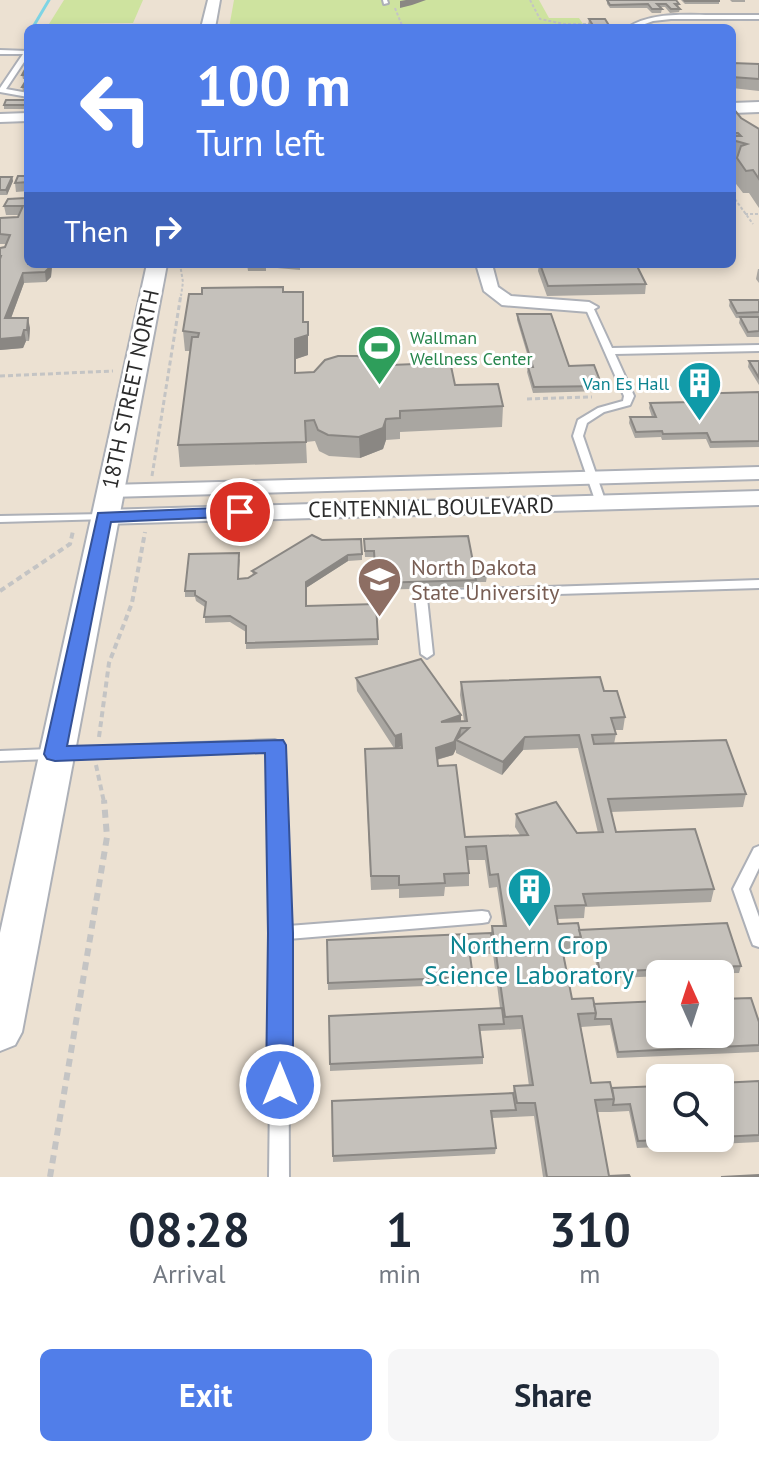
<!DOCTYPE html>
<style>
body{margin:0;font-family:"PT Sans",sans-serif;background:#f6f6f7;color:#1f2937;height:100vh;display:flex;flex-direction:column;font-size:30px;white-space:nowrap}
*{box-sizing:border-box;margin:0}
p{font-size:26px;color:#747a83}
.icon{flex:none;width:44px;height:44px;fill:none;stroke:currentColor;stroke-width:2;stroke-linecap:round;stroke-linejoin:round}
.map{position:relative;height:1177px;overflow:hidden}
.drawer{display:flex;flex-direction:column;background:#fff;flex:1}
.drawer>*{flex:none}
.guide{position:absolute;left:24px;top:24px;width:712px;height:244px;border-radius:12px;box-shadow:0 4px 12px #0003;background:#517ee9;color:#fff;overflow:hidden}
.needle{width:52px;rotate:357deg}
.tools{position:absolute;left:646px;top:960px;display:grid;gap:16px}
.tools a{display:grid;place-items:center;width:88px;height:88px;border-radius:12px;background:#fff;box-shadow:0 4px 12px #0003;font-size:40px}
.pin{position:absolute;display:grid;place-items:center;width:68px;height:68px;color:#fff;margin:-34px;border:4px solid #fff;border-radius:50%;box-shadow:0 2px 8px #0007}
.me{position:absolute;width:88px;margin:-44px;rotate:0deg;stroke-linejoin:round;filter:drop-shadow(0 0 6px #0008)}
.turn{display:flex;align-items:center;gap:28px;height:168px;padding:0 40px;font-size:36px}
.turn .icon{width:104px;height:104px;stroke-width:2.5}
.turn b{display:block;font-size:56px;line-height:68px}
.then{display:flex;align-items:center;height:76px;padding:0 40px;background:#0003;gap:16px;font-size:30px}
.eta{display:flex;justify-content:space-evenly;align-items:center;height:136px;text-align:center}
.eta b{font-size:48px;font-weight:700;line-height:56px}
.button{display:flex;gap:16px;margin-top:auto;padding:16px 40px}
.button a{flex:1;height:92px;border-radius:12px;background:#517ee9;color:#fff;font-size:32px;font-weight:700;line-height:92px;text-align:center}
.button a+a{background:#f6f6f7;color:#1f2937}
.map>svg:first-child{display:block}
</style>
<div class="map">
<svg width="759" height="1177" viewBox="0 0 759 1177">
<rect width="100%" height="100%" fill="#ece6e0"/>
<path fill="#ece1d2" fill-rule="evenodd" d="M0,0h759v1177h-759zM28,28h704v236h-704zM660,974h60v60h-60zM660,1078h60v60h-60z"/>
<g fill="#cee39f">
<path d="M64,0h79l-10,23 -84,1z"/>
<path d="M234,0h305l10,18h30l4,6h24l2,4h-380z"/>
</g>
<g fill="none" stroke-linecap="round" stroke-linejoin="round">
<path stroke="#7ed4e4" stroke-width="3" d="M33,27l16,-27"/>
<defs>
<g id="service">
<path d="M383,0h4l1,3 -4,1z"/>
<path d="M711,15h48v4h-88l-18,2 -19,7h-7c23,-16 57,-13 84,-13z"/>
<path d="M0,50l28,1v5l-22,33 22,4v4l-28,-5v-4l23,-34h-23z"/>
<path d="M589,304l4,3 19,41 147,-3v6l-144,3 19,42 -4,9 -26,7 -17,11 -4,13 23,67 -5,3 -5,-3 -23,-67 5,-16 20,-12 25,-7 1,-5 -39,-89z"/>
<path d="M104,514l6,3 -2,2 -108,3v-6z"/>
<path d="M759,580v8l-332,10 6,56 -6,4 -6,-4 -6,-59 6,-4z"/>
<path d="M275,740l5,2 2,3 6,181 194,-15 6,1 2,5 -2,5 -6,1 -194,16 1,238h-20l3,-244 -4,-183 -268,11v-10z"/>
<path d="M759,846v22l-10,21 10,28v30l-6,-2 -2,-5 -18,-51 21,-41z"/>
</g>
<g id="minor">
<path d="M28,113v8l-28,1v-8z"/>
<path d="M476,264h16l6,23 13,9 78,6 9,5 -9,5 -87,-7 -18,-14z"/>
<path d="M759,467v12l-650,18 -11,-6 11,-6z"/>
<path d="M759,491v14l-655,19 -11,-7 11,-7z"/>
</g>
<g id="tertiary">
<path d="M208,0h12l-5,28h-14z"/>
<path d="M759,102v10l-27,1v-10z"/>
<path d="M147,264h20l-145,768 -7,13 -15,6v-118z"/>
</g>
</defs>
<use href="#service" stroke="#adb0b7" stroke-width="4"/>
<use href="#minor" stroke="#adb0b7" stroke-width="4"/>
<use href="#tertiary" stroke="#adb0b7" stroke-width="4"/>
<g stroke="#c4c4c4" stroke-width="2" stroke-dasharray="3 2" stroke-linecap="butt">
<path d="M530,0l10,19 24,5h28"/>
<path d="M395,8l8,20"/>
<path d="M470,28h76"/>
<path d="M732,195l21,29"/>
<path d="M745,214h14"/>
<path d="M180,264l3,18 -2,14"/>
</g>
<g stroke="#c4c4c4" stroke-width="3" stroke-dasharray="5 3" stroke-linecap="butt">
<path d="M0,376l113,-5"/>
<path d="M527,399l65,-2"/>
<path d="M152,476l29,-182"/>
</g>
<g stroke="#c4c4c4" stroke-width="4" stroke-dasharray="6 4" stroke-linecap="butt">
<path d="M0,591l70,-47 3,-13"/>
<path d="M99,737l10,-74 23,-60 13,-71"/>
<path d="M96,765l8,37"/>
</g>
<path stroke="#c4c4c4" stroke-width="6" stroke-dasharray="8 6" stroke-linecap="butt" d="M50,1177l57,-340 -3,-37"/>
<use href="#service" fill="#fff" fill-rule="evenodd"/>
<use href="#minor" fill="#fff" fill-rule="evenodd"/>
<use href="#tertiary" fill="#fff" fill-rule="evenodd"/>
</g>
<g fill="#a9a6a1" fill-rule="evenodd">
<path d="M607,0l72,4 -1,3 2,2 -1,3 -9,1 -5,-6h-5l2,2 -1,4h-9l-5,-5h-37l-3,-4z"/>
<path d="M681,0h38v4h-34z"/>
<path d="M730,0h15v2h-13z"/>
<path d="M589,19l21,8v1h-20l-2,-2z"/>
<path d="M732,63l27,1v27l-27,-3z"/>
<path d="M28,64v27h-5l-1,-4 5,-8h-4l-1,-4z"/>
<path d="M28,100v9h-24v-4z"/>
<path d="M732,107l9,11 18,11v79l-10,-15h-6l-10,-13 3,-16 -4,-2z"/>
<path d="M28,176v15l-12,1 -1,-9z"/>
<path d="M0,177h12l1,4 -6,14h-7z"/>
<path d="M26,198l2,66h24l-1,13 -5,5 -22,1 -13,35 19,10 -1,13h-3l-3,7 -23,2v-102l5,-1 1,-3h-6v-26l18,-1 1,-2h-13l-2,-9z"/>
<path d="M247,264h53v6l-34,-3v4h-18z"/>
<path d="M381,264h23h-3v4h-19z"/>
<path d="M416,264h19v4h-18z"/>
<path d="M539,264h97l10,20 -1,10 -98,2 -9,-25z"/>
<path d="M758,269h1v14l-3,-4z"/>
<path d="M284,292l20,30 4,33 -12,4v14l18,-1 77,-7 50,2 14,18 48,21 -1,21 -102,5v7l-14,1 -3,9 -23,9 -31,-2 -10,-5 -4,-10 -9,1 1,21 -127,4 -2,-22 12,-94h-5l-2,-20z"/>
<path d="M730,300h29v37h-12l-8,-14 1,-5h-4l-7,-12z"/>
<path d="M517,314l52,52 33,20v5l-69,2 -6,-21 1,-5h3l-14,-47z"/>
<path d="M749,361h10v24l-11,-18z"/>
<path d="M759,392v55l-49,1 -4,-9 -44,1 -1,-3 -26,1 -6,-15 1,-6h22l-3,-9 1,-5 37,-1 -1,-3 1,-5z"/>
<path d="M364,539l110,28 13,9 -1,6h-10v5l-100,3 -2,-33h-9z"/>
<path d="M322,540l40,14v6l-14,1 -42,27v18l72,33v6l-132,4v-17l-16,-10 -25,1v-16l-9,-6 -1,-4h-10v-6l55,-32 -2,19h10l5,-3 -1,-4z"/>
<path d="M356,678l105,43h3l-4,-26 1,-13 143,9 21,26 -2,13h-8l1,4 -2,10 132,50 -3,13 -132,5 5,20 98,57 -3,13 -126,5 -1,11 -27,1 1,5 21,6 162,36 -2,7 -79,1v2l-61,3 -6,-30 -30,2 9,48 22,5 165,18v30l-142,6 -7,-33 -29,2 10,56 21,5 48,-2v52h60v-55l39,-2v61l-122,6 -8,-37 -18,1h-14l12,64 21,1h-87l-9,-61 -42,2 4,30 -1,6 -162,8 -1,-61 181,-8 1,-7h15l-8,-57 -41,2 3,26v7l-153,7v-7l170,-56 -7,-54h-23l3,23v7l-145,6 -1,-50 164,-7 1,-7h11l-6,-39 -8,1 -4,-28h-17l1,13v13l-24,1 -1,9 -45,2v-9l-28,1 -6,-128 29,-14 -37,-57zM578,748l20,85h-21l-61,-19 -1,13 5,8 -55,2 -27,-71 -1,-6 16,-5 3,-6v4l46,22 21,-25z"/>
</g>
<g fill="#8a8783">
<path d="M406,0h20l-14,5 -12,3v-7z"/>
<path d="M12,177l1,4 -6,14 -1,-5z"/>
<path d="M50,264h2v2l-1,11 -5,5 -1,-10z"/>
<path d="M23,273l1,10 -17,46 -2,-11z"/>
<path d="M28,318l2,10 -1,13 -2,-11z"/>
<path d="M308,322v33l-12,4v34l-1,-54 9,-3z"/>
<path d="M24,330l2,11 -3,7 -23,2v-11z"/>
<path d="M386,419v21l-3,9 -23,9 -1,-21z"/>
<path d="M348,555v6l-42,27v-6z"/>
<path d="M461,715v13l-20,-6z"/>
<path d="M461,728l-1,13 -4,-1v9l-3,6 -18,5 1,-12z"/>
<path d="M401,734v12l-6,3v-13z"/>
<path d="M525,737l-2,13 -21,25 1,-13z"/>
</g>
<g fill="#c5c1bb" stroke="#8a8783" stroke-width="2" fill-rule="evenodd">
<path d="M607,0h69l3,4h-4l5,5h-9l-5,-5h-9l5,5h-10l-4,-5 -38,1z"/>
<path d="M684,0h35v1h-34z"/>
<path d="M589,19h16l5,8h-16z"/>
<path d="M732,63l27,1v15l-27,-2z"/>
<path d="M28,64v11h-6z"/>
<path d="M28,77v10h-6z"/>
<path d="M6,100h22v5h-24z"/>
<path d="M732,107l9,11 18,11v50l-6,-9 -7,1 -9,-13 4,-12 6,-2 -11,-3 -4,-5h9l-3,-3h-6z"/>
<path d="M18,176h10v6l-13,1z"/>
<path d="M0,177h12l-6,13h-6z"/>
<path d="M28,193v71h22v3l-5,5 -22,1 -18,45h23l-1,12h-3l-2,7 -22,2v-80l1,-3h-1v-8l5,-1 5,-12 -10,-1v-16l18,-1 5,-11h-19l4,-7 18,-1z"/>
<path d="M540,264h96l10,20 -98,2z"/>
<path d="M283,287v5h20v30h5v13l-13,4v34l19,-1 11,-12 13,-4h19l34,9 49,-2 1,4 10,-1 4,19 43,-1 5,22 -103,5v7l-14,1 -3,9 -24,9 -31,-2 -10,-5 -4,-10 -9,1 1,21 -128,3 14,-108h6l1,-4 -16,-2 6,-37h13v-6z"/>
<path d="M730,300h29v12l-22,1z"/>
<path d="M517,314h34l18,52 25,-1 8,21 -68,1 -6,-20h5z"/>
<path d="M740,317h19v14l-11,1z"/>
<path d="M749,361h10v17z"/>
<path d="M759,392v49l-48,1 -4,-9 -44,1 -1,-3 -26,1 -6,-15h26l-6,-14 41,-1 -4,-8z"/>
<path d="M312,535l10,5 39,-1 1,15 -14,1 -42,27v24l70,-2 2,35 -132,4v-17l-16,-10 -26,1 2,-15 -11,-7v-4h-10l4,-37 50,-1 -1,26 10,-1 8,-5 -4,-2z"/>
<path d="M468,536l6,31h11l2,9h-12l1,4 -100,3 -2,-32h-9l-1,-12z"/>
<path d="M421,659l40,56 -20,7 26,-1 -6,-39 139,-5 4,14h13l8,26 -14,1 5,16 -24,1 2,9 132,-4 20,54 -138,5 8,33 79,-3 19,60 -131,5 3,11 -31,1 3,18 20,-1 3,14 -21,1 12,61 21,-1 3,15 -18,1 13,69 19,-1 4,17 -19,1 14,76 20,-1 1,2h-83l-12,-74h-18l-3,-17 19,-1 -11,-69 -17,1 -13,-91h14l-8,-52 -8,1 -4,-29 -20,1 3,26 -25,1 1,9 -46,2v-9h-28l-6,-127 37,-1 -1,-14 -6,2 -39,-58zM461,728h8l-13,12 47,22 22,-25 54,-2 24,97 -26,1 -21,-31 -40,12 12,21 -63,2 -9,-72 -18,1 -2,-18 18,-6z"/>
<path d="M727,923l14,43 -141,6 -6,-29h-14l1,-6 -2,-7z"/>
<path d="M491,933l2,14 -24,1 4,29 -145,6 -1,-43z"/>
<path d="M751,998l8,24v23l-141,7 -7,-33h-16l1,-6 -2,-9 66,-3v33h60v-35z"/>
<path d="M502,1008l2,16 -25,1 4,32 -153,7 -1,-48z"/>
<path d="M759,1081v54l-39,2v-54z"/>
<path d="M660,1086v52h43l-65,3 -8,-37 -17,1 1,-6 -2,-11z"/>
<path d="M513,1093l3,17 -25,1 5,37 -163,8 -1,-55z"/>
<path d="M759,1175v2h-38z"/>
</g>
<path fill="#517ee9" stroke="#355297" stroke-width="2" d="M240,507l8,5 -2,4 -135,6 -44,224 216,-6 3,5 7,188v152l-4,9 -9,4 -10,-4 -4,-9 2,-152 -3,-180 -210,8 -8,-2 -3,-5 54,-241z"/>
<defs>
<symbol id="stadium-pin" viewBox="-11 -11 22 30"><path d="M0 17L-7.5 6A9.5 9.5 0 1 1 7.5 6Z" fill="#2e9e5b" stroke="#fff"/><path d="M0-5a6.5 5 0 1 0 0 10a6.5 5 0 1 0 0-10ZM-3.5-1.8h7v3.6h-7Z" fill="#fff"/></symbol>
<symbol id="building-pin" viewBox="-11 -11 22 30"><path d="M0 17L-7.5 6A9.5 9.5 0 1 1 7.5 6Z" fill="#0f9aa8" stroke="#fff"/><path d="M-4-6H4V6H1V3H-1V6H-4ZM-2.5-4.3h1.7v1.8h-1.7ZM.8-4.3h1.7v1.8H.8ZM-2.5-1h1.7V.8h-1.7ZM.8-1h1.7V.8H.8Z" fill="#fff"/></symbol>
<symbol id="university-pin" viewBox="-11 -11 22 30"><path d="M0 17L-7.5 6A9.5 9.5 0 1 1 7.5 6Z" fill="#8d6e63" stroke="#fff"/><path d="M0-5L7-2L0 1L-7-2ZM-4 1L0 2.5L4 1V4Q0 6-4 4Z" fill="#fff"/></symbol>
</defs>
<g fill-rule="evenodd">
<use href="#stadium-pin" x="354" y="322" width="51" height="69"/>
<use href="#building-pin" x="674" y="358" width="51" height="69"/>
<use href="#university-pin" x="354" y="554" width="51" height="69"/>
<use href="#building-pin" x="504" y="864" width="51" height="69"/>
</g>
<g text-anchor="middle" dominant-baseline="central" stroke-width="6" stroke-linejoin="round" paint-order="stroke">
<g font-size="18" fill="#27864d" stroke="#fff" text-anchor="start">
<text x="410" y="337">Wallman<tspan x="410" dy="21">Wellness Center</tspan></text>
</g>
<g font-size="18" fill="#0d838f" stroke="#fff" text-anchor="end">
<text x="669" y="383">Van Es Hall</text>
</g>
<g font-size="22" fill="#2c2c2c" stroke="#fff">
<text transform="translate(130 389) rotate(-78)">18TH STREET NORTH</text>
<text transform="translate(431 507) rotate(-1)">CENTENNIAL BOULEVARD</text>
</g>
<g font-size="22" fill="#785e54" stroke="#fff" text-anchor="start">
<text x="411" y="567">North Dakota<tspan x="411" dy="25">State University</tspan></text>
</g>
<g font-size="26" fill="#0d838f" stroke="#fff">
<text x="529" y="944">Northern Crop<tspan x="529" dy="30">Science Laboratory</tspan></text>
</g>
</g>
</svg>
<div class="tools">
<a><svg class="needle" viewBox="-14 -14 28 28"><path d="M0-13l5 13h-10z" fill="#e53935"/><path d="M0 13l5-13h-10z" fill="#747a83"/></svg></a>
<a><svg class="icon" aria-label="search" viewBox="0 0 24 24"><circle cx="10" cy="10" r="6"/><path d="M15 15l6 6"/></svg></a>
</div>
<div class="pin" style="left:240px;top:512px;background:#d93025"><svg class="icon" aria-label="arrive" viewBox="0 0 24 24"><path d="M6 21V4h12l-3 4 3 4H6"/></svg></div>
<svg class="me" style="left:280px;top:1085px" viewBox="-20 -20 40 40"><circle r="17" fill="#517ee9" stroke="#fff" stroke-width="3"/><path d="M0-11L8 9 0 5-8 9z" fill="#fff"/></svg>
<div class="guide">
<div class="turn"><svg class="icon" aria-label="left" viewBox="0 0 24 24"><path d="M17 20v-9H6M10 6l-5 5 5 5"/></svg><div><b>100 m</b>Turn left</div></div>
<div class="then">Then<svg class="icon" aria-label="right" viewBox="0 0 24 24"><path d="M7 20v-9h11M14 6l5 5-5 5"/></svg></div>
</div>
</div>
<section class="drawer">
<div class="eta">
<div><b>08:28</b><p>Arrival</p></div>
<div><b>1</b><p>min</p></div>
<div><b>310</b><p>m</p></div>
</div>
<div class="button"><a>Exit</a><a>Share</a></div>
</section>
